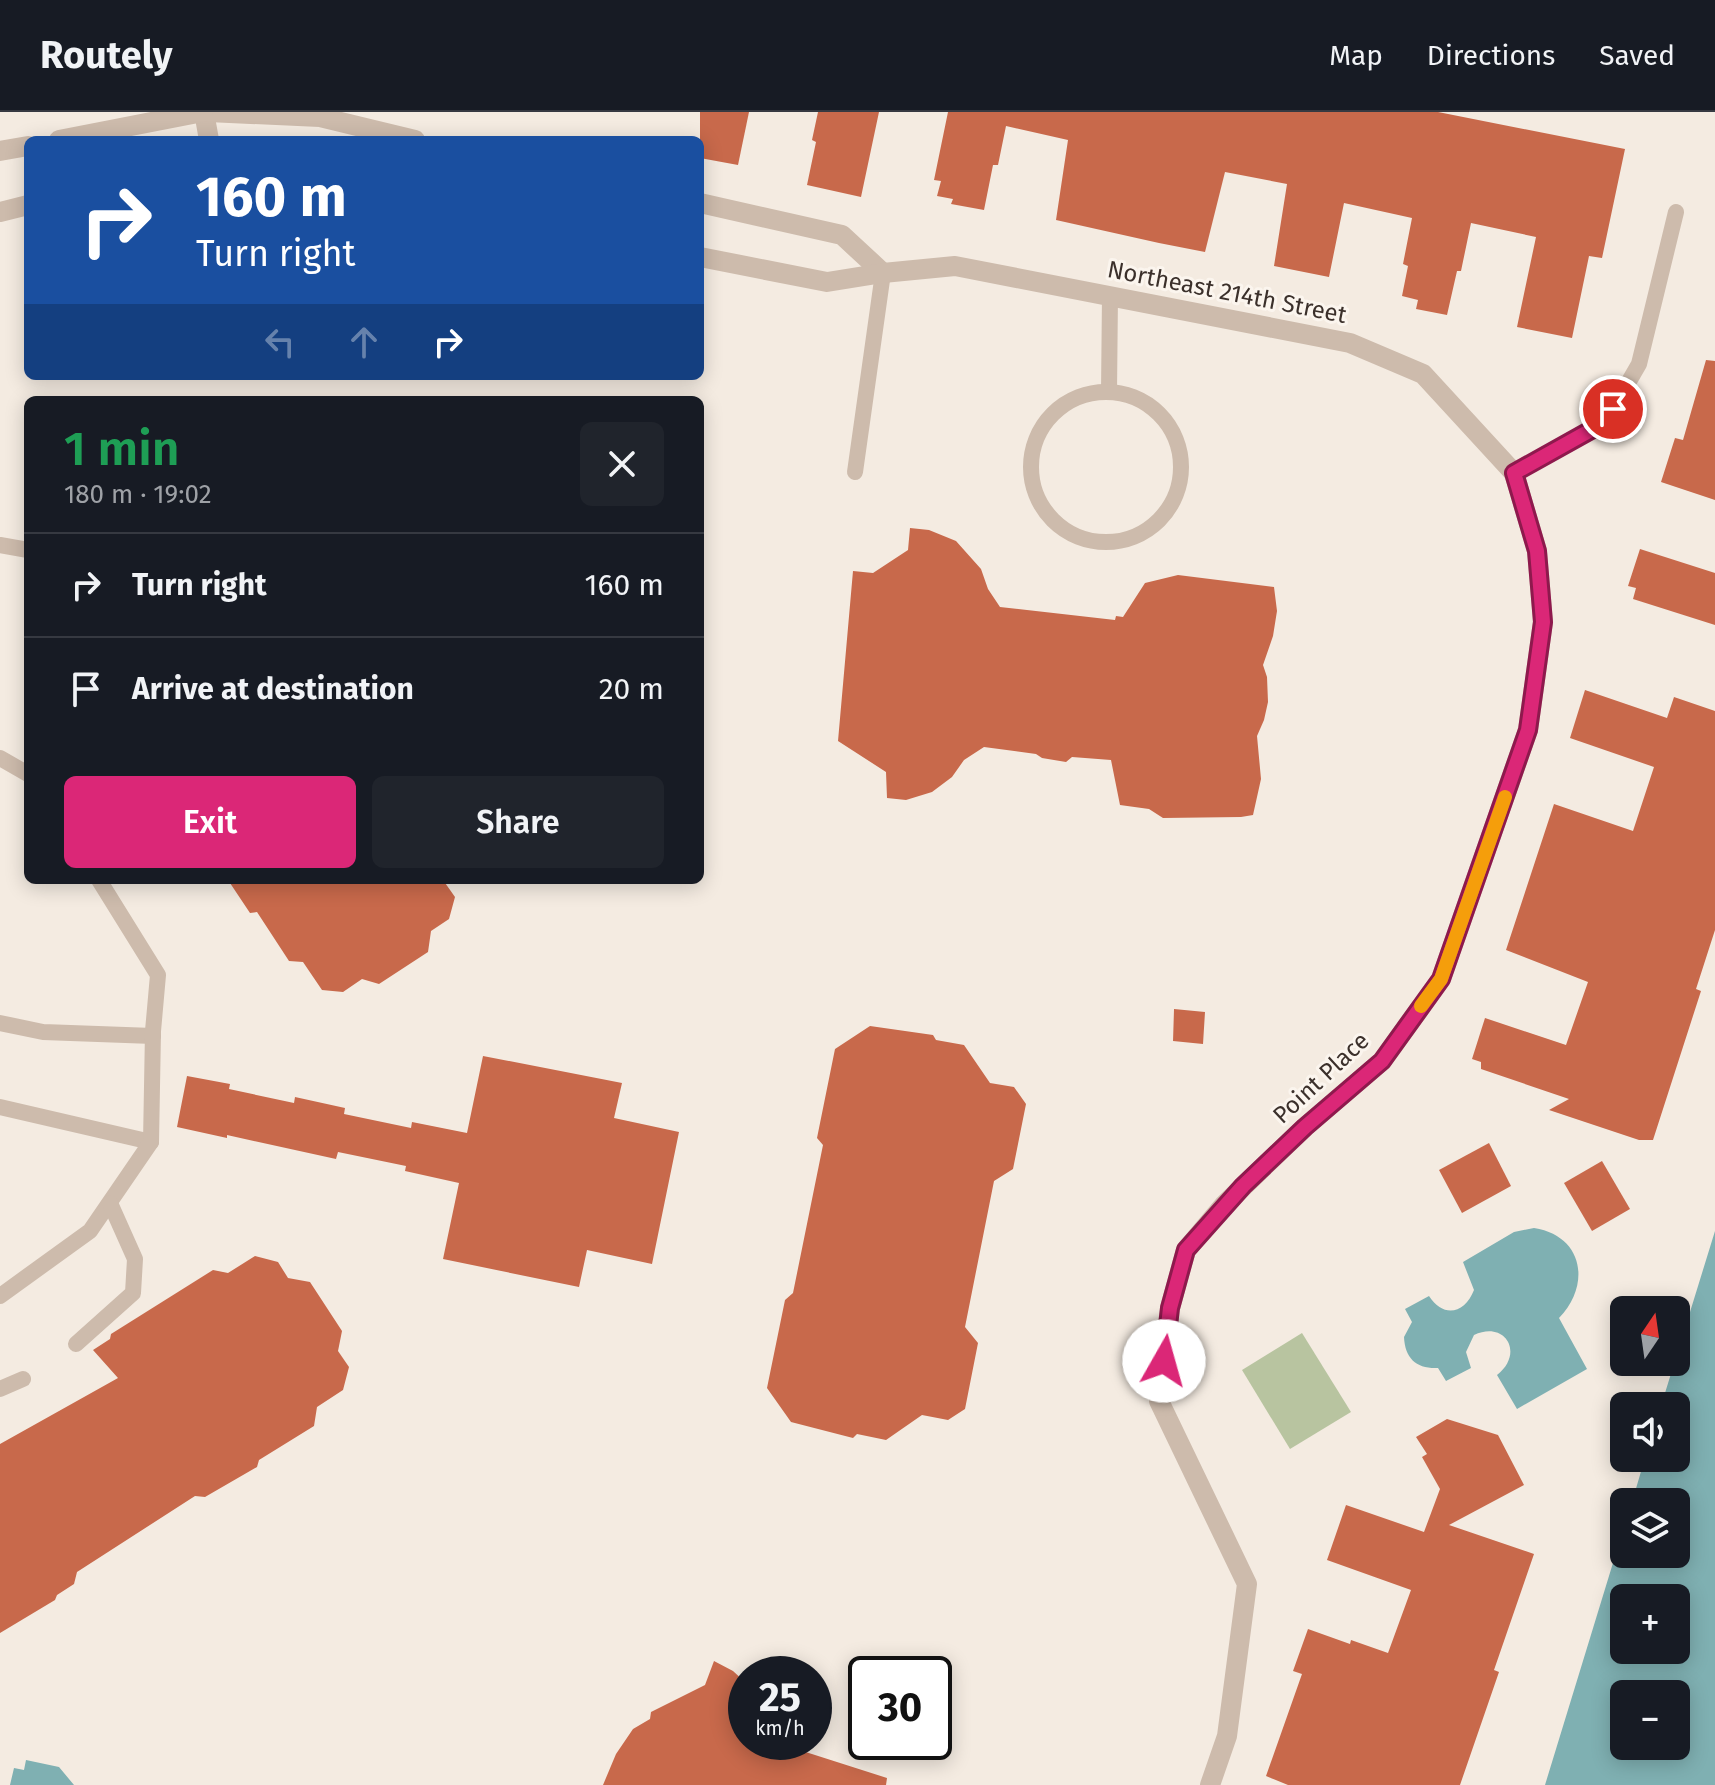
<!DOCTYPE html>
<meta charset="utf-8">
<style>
body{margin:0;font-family:"Fira Sans",sans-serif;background:#20242c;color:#f1f3f6;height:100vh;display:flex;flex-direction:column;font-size:30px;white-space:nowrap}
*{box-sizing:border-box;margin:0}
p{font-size:26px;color:#9ea1a6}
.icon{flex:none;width:44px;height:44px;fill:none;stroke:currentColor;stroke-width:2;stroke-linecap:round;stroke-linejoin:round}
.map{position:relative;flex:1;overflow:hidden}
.details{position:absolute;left:24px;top:284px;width:680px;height:488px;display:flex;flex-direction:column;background:#171b24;border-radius:12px;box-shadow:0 4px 20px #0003}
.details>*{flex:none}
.top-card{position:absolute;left:24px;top:24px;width:680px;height:244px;border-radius:12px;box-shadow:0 4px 20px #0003;background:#1a4fa0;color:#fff;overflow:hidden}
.needle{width:52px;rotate:13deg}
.buttons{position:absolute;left:1610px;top:1184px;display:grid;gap:16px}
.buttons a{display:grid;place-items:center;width:80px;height:80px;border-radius:12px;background:#171b24;box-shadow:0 4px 20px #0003;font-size:40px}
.speed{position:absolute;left:728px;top:1544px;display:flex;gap:16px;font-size:40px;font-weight:700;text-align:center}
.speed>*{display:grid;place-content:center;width:104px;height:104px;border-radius:50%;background:#171b24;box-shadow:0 4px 20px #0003;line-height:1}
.speed small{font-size:20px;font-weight:400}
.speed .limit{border:4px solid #111;border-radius:12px;background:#fff;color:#111}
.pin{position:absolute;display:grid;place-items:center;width:68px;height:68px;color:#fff;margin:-34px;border:4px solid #fff;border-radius:50%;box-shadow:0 2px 8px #0007}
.me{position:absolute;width:88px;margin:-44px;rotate:7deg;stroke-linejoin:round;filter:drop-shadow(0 0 6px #0008)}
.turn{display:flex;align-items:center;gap:28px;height:168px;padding:0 40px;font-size:36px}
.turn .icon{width:104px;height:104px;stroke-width:2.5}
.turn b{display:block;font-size:56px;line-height:68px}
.lanes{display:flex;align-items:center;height:76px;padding:0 40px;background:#0003;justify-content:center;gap:40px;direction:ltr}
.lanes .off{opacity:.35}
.round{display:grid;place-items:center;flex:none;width:84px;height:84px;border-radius:12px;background:#20242c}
.summary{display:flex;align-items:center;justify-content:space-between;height:136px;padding:0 40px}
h1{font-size:48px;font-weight:600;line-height:60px;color:#1e9e55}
.cta{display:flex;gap:16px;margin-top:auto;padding:16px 40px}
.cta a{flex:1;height:92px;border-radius:12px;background:#db2777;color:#fff;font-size:32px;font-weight:600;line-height:92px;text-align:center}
.cta a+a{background:#20242c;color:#f1f3f6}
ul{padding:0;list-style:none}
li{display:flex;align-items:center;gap:24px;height:104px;padding:0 40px;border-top:2px solid #363941}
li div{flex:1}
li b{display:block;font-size:30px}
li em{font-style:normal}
header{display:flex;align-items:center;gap:48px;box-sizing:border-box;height:112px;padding:0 40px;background:#171b24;border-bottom:2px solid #363941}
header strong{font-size:38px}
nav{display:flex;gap:44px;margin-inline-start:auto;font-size:28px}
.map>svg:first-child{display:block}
</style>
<header>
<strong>Routely</strong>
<nav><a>Map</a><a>Directions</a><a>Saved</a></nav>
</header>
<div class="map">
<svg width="1715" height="1673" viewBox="0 0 1715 1673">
<rect width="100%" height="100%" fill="#f4ebe1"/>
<path fill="#b8c4a0" d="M1302,1221l49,79 -61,37 -48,-79z"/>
<g fill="#7fb0b2" fill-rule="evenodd">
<path d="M1534,1116c50,8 57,57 25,90l28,51 -70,40 -20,-34c28,-22 8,-55 -23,-40l-8,17 5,16 -25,13 -8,-13c-21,1 -33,-9 -34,-31l8,-15 -7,-13 24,-13c15,23 36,17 45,-6l-11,-28 51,-30z"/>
<path d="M1715,1119v554h-170l79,-258v27h52v-52h-44l13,-44h31v-52h-15zM1624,1486h52v52h-52zM1624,1582h52v52h-52z"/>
<path d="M26,1648l33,7 15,18h-64l4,-17 10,2z"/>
</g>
<g fill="#c8694b">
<path d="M700,0h49l-11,53 -38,-7z"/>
<path d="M818,0h61l-18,85 -54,-12 9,-43 -4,-2z"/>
<path d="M948,0h490l187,37 -23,109 -13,-2 -17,82 -55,-11 19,-90 -65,-14 -10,48h-4l-10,44 -31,-6 2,-9 -16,-4 6,-30 -5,-2 9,-46 -68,-15 -15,74 -55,-11 13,-82 -62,-12 -20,80 -46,-9 -103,-23 12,-80 -62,-14 -8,39h-5l-9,45 -33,-6 2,-5 -16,-3 4,-15 -7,-1z"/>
<path d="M1706,248l9,1v139l-54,-18 14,-44 8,2z"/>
<path d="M910,416l19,2 27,11 25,28 7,20 12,18 115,13 1,-4 7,1 22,-34 33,-8 96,12 3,24 -4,25 -10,29 4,12 1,25 -4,18 -7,16 4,43 -8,36 -12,2 -78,1 -14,-9 -29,-4 -9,-45 -39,-3 -6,5 -24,-4 -6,-4 -52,-7 -20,13 -12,17 -20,15 -26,8 -19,-2 -1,-26 -48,-31 15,-170 20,2 35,-23z"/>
<path d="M1640,437l75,24v52l-82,-26 3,-11 -8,-2z"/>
<path d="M1585,578l82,28 7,-21 41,14v219l-19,59 5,2 -48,149h-14l-90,-30 20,-11 -88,-30v-7l-9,-3 13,-41 81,27 22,-63 -82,-32 48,-146 79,27 21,-64 -84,-29z"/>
<path d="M228,768h215l12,17 -6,22 -18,12 -3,21 -49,32 -17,-5 -19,13 -21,-2 -19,-28 -14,-1 -32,-49 -7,1z"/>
<path d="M1174,897l31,3 -2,32 -30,-3z"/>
<path d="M870,914l63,9 3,5 28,5 26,38 24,4 12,17 -13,65 -19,12 -29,146 13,16 -13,66 -17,11 -26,-5 -36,25 -29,-6 -4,4 -62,-16 -24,-34 18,-88 8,-7 30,-148 -6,-7 18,-89z"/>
<path d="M483,944l139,27 -8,35 65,14 -27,132 -65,-14 -8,37 -136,-28 16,-76 -54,-12 1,-5 -68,-14 -2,7 -109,-24v3l-50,-11 10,-51 43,8 -1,5 65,14 1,-6 50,11 -1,6 67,14 1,-6 55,11z"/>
<path d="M1489,1031l22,43 -49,27 -23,-43z"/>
<path d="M1602,1049l28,48 -38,22 -28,-48z"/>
<path d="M255,1144l23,6 10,16 22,4 32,49 -4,20 11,16 -6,23 -26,17 -3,19 -55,34 -2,7 -52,30 -10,-1 -118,76 -3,12 -17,11 -2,5 -55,33v-189l118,-66 -25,-28 17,-11 1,-5 102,-64 15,3z"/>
<path d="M1447,1307l51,16 26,50 -75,40 85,29 -40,116 5,2 -39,113h-172l-22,-9 36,-102 -9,-3 15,-42 42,15 1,-4 37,13 23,-63 -84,-30 19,-55 78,27 16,-43 -18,-32 5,-3 -11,-17z"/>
<path d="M714,1549l19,10 13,12v59h24l4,7 16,-2 97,31 -1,7h-283l13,-31 17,-25 17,-10 1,-7 54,-27z"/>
</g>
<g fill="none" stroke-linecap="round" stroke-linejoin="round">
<g stroke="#cdbbac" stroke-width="16">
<path d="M1109,280l1,-97"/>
<circle cx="1106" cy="355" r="75"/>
<path d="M855,360l28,-199"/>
<path d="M1514,361l77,-43 22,-21 26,-45 37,-152"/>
<path d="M0,433l28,5"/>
<path d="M0,646l28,16"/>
<path d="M0,911l43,9 110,4"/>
<path d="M0,995l151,35"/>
<path d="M0,1184l90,-65 61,-89 2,-111 5,-56 -59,-95"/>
<path d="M76,1232l57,-51 2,-34 -25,-56"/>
<path d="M0,1277l23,-10"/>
</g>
<g stroke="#cdbbac" stroke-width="20">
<path d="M204,0l5,28"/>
<path d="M208,0l112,5 95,23"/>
<path d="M59,28l144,-28"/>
<path d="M0,39l28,-5"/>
<path d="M700,91l142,32 41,38"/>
<path d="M0,100l28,-7"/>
<path d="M700,145l127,25 56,-9 72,-7 395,77 73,31 91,99 23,78 6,71 -15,108 -87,249 -59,82 -77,66 -81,78 -38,45 -16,58 -11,93 88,183 -20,152 -17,49"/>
</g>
</g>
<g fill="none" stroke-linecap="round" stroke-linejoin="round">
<defs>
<path id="route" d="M1164,1249l6,-53 16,-58 57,-64 62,-59 77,-66 59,-82 87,-249 15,-108 -6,-71 -23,-78 77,-43 22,-21"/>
</defs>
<use href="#route" stroke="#8e194d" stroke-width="20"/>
<use href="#route" stroke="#db2777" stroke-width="14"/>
<path stroke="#f59e0b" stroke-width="14" d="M1421,894l20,-27 64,-182"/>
</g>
<g text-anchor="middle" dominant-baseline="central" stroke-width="6" stroke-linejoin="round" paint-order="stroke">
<g font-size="24" fill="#3b302b" stroke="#fbf5ee">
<text transform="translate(1227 180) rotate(11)">Northeast 214th Street</text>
<text transform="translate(1321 966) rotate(-43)">Point Place</text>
</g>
</g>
</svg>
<div class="buttons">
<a><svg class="needle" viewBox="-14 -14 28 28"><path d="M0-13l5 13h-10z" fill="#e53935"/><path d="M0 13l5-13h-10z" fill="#9ea1a6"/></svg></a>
<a><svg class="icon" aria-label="sound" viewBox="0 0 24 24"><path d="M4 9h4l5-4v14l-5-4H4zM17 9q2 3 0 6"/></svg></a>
<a><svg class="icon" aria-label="layers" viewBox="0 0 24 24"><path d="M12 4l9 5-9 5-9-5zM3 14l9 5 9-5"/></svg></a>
<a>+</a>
<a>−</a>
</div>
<div class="speed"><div>25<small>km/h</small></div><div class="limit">30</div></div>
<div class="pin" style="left:1613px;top:297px;background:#d93025"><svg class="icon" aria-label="arrive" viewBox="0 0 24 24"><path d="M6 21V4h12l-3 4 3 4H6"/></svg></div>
<svg class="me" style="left:1164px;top:1249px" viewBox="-20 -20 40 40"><circle r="19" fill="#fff"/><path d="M0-13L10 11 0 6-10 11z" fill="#db2777"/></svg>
<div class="top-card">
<div class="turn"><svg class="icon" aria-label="right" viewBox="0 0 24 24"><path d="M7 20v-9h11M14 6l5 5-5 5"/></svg><div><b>160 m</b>Turn right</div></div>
<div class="lanes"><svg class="icon off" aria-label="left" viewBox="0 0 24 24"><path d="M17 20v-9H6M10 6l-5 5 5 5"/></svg><svg class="icon off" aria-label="ahead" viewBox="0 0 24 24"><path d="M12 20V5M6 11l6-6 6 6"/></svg><svg class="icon" aria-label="right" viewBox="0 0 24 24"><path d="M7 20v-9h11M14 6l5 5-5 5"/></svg></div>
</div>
<section class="details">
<div class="summary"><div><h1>1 min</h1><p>180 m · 19:02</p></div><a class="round"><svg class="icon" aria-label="close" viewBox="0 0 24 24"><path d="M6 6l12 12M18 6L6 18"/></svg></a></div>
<ul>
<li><svg class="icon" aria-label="right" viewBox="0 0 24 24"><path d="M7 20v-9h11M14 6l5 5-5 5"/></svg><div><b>Turn right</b></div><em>160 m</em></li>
<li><svg class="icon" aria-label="arrive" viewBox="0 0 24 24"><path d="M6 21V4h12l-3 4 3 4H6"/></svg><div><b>Arrive at destination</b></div><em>20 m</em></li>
</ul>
<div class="cta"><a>Exit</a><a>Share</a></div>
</section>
</div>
